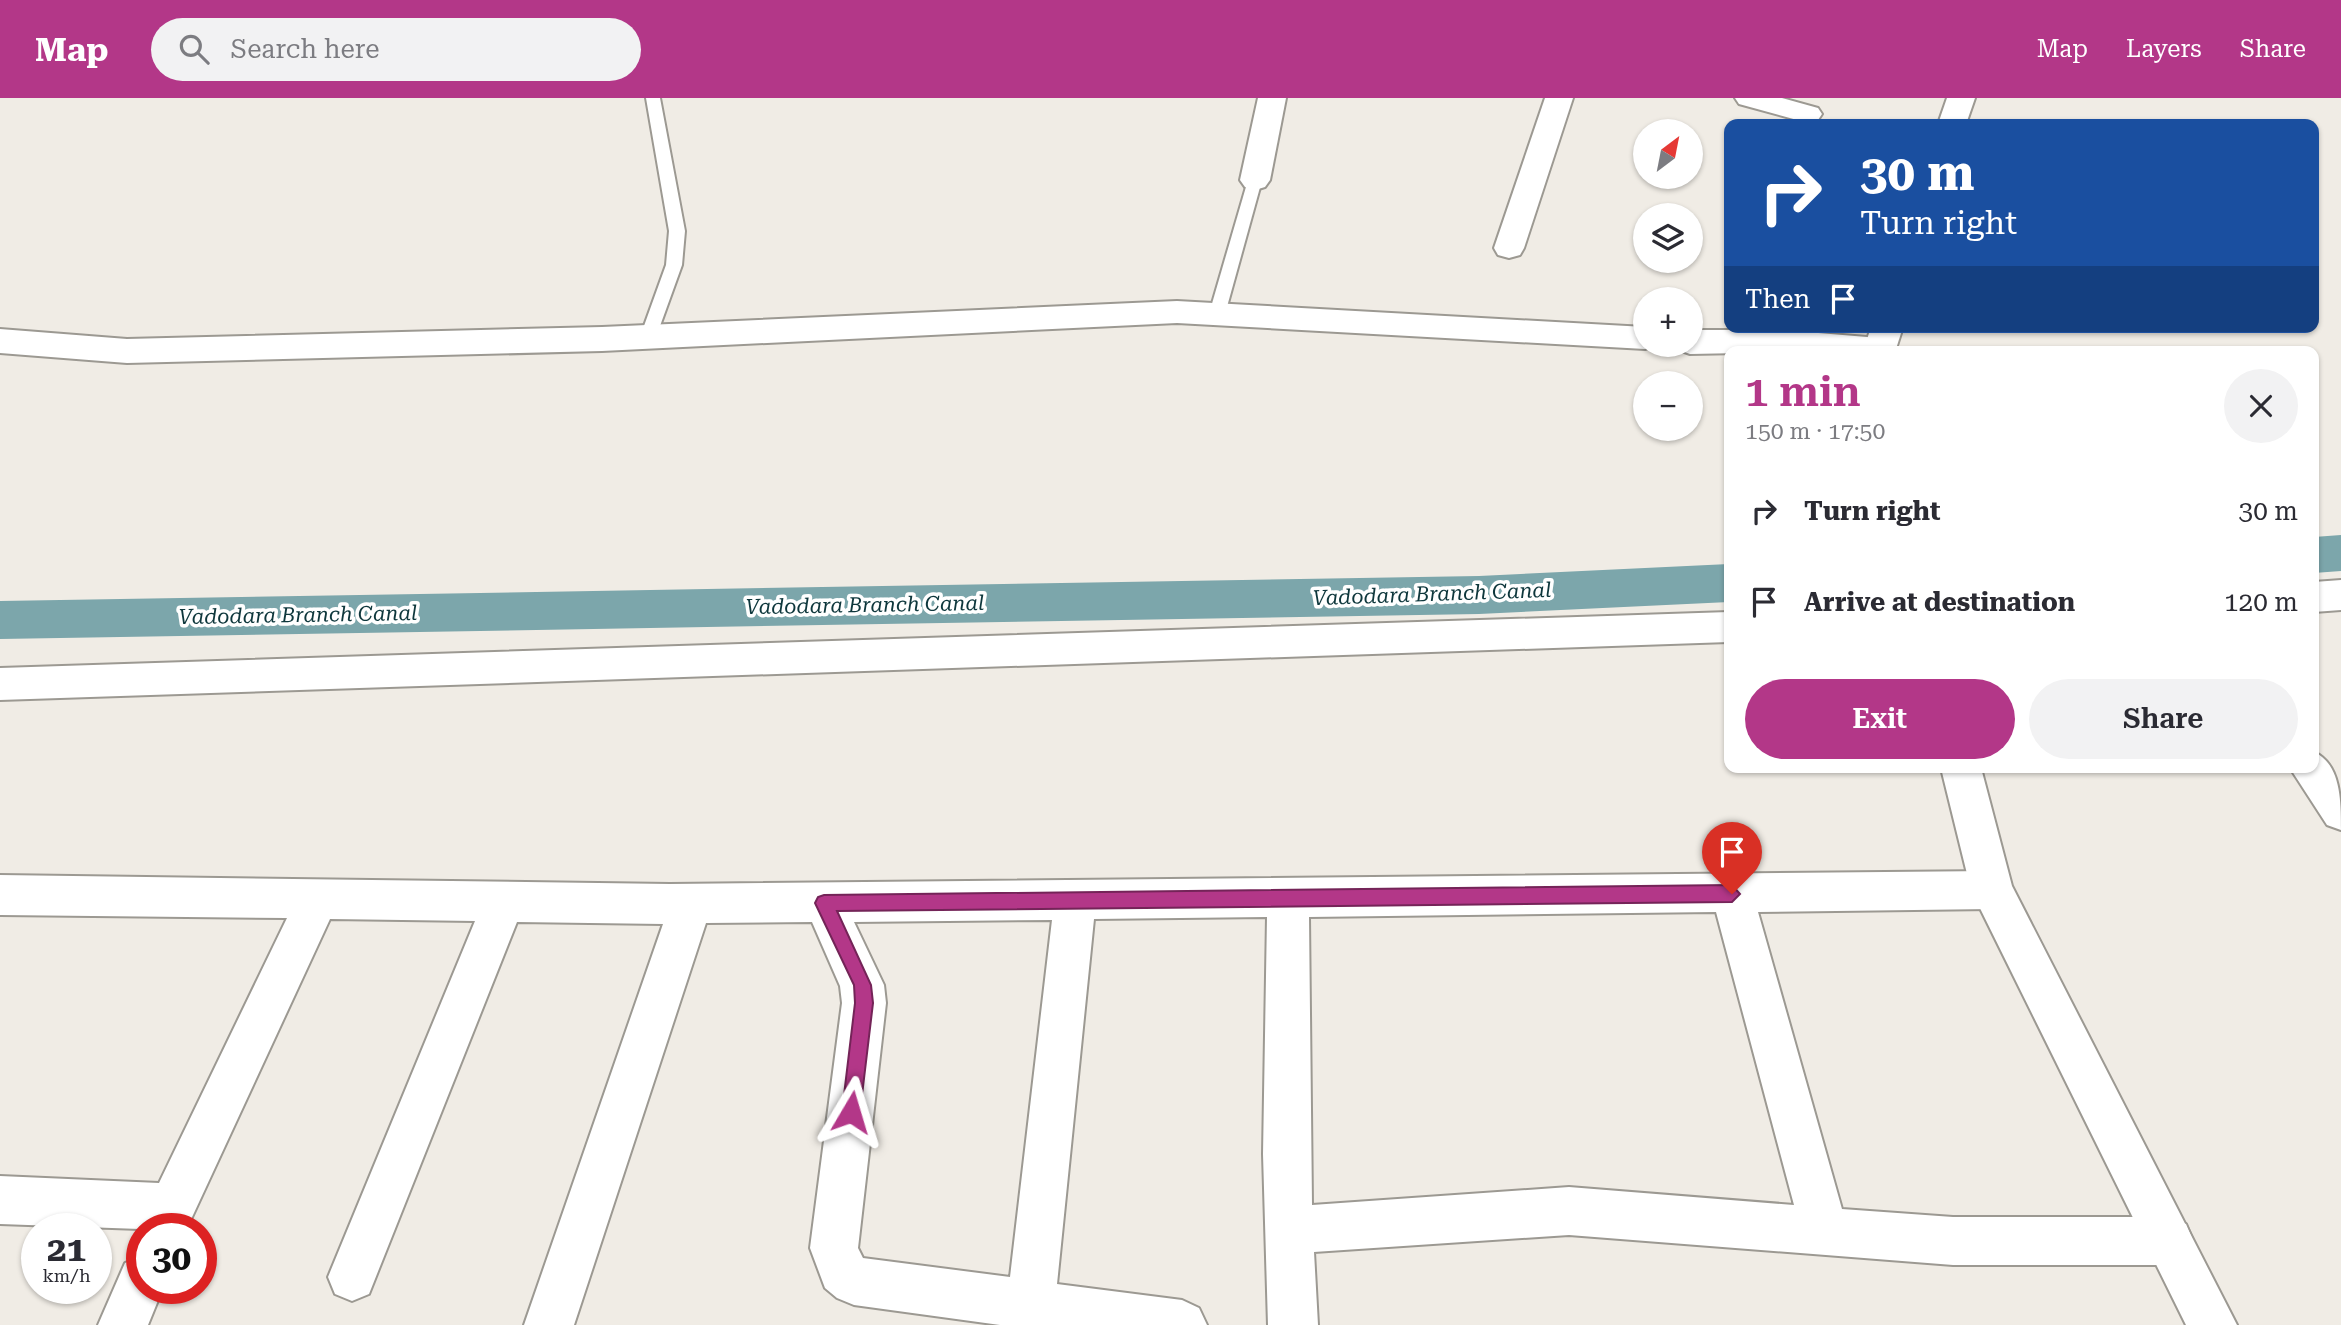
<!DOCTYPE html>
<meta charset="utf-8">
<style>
body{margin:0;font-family:"Roboto Serif",serif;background:#f2f2f3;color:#2b2b33;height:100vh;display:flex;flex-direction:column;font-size:26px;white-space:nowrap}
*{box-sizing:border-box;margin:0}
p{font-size:23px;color:#7c7c81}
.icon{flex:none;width:38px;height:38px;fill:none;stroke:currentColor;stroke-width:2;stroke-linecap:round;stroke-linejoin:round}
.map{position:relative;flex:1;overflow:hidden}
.sheet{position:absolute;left:1724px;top:248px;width:595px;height:427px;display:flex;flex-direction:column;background:#fff;border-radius:14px;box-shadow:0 2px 5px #0004}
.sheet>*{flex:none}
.top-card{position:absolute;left:1724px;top:21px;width:595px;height:214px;border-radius:14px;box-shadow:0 2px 5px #0004;background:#1a4fa0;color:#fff;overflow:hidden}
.needle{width:46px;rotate:32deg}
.controls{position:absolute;left:1633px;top:21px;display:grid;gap:14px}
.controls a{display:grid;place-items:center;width:70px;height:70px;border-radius:50%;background:#fff;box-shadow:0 2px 5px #0004;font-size:35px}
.speed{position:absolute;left:21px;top:1115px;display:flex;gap:14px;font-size:35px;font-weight:700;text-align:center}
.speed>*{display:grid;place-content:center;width:91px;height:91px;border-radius:50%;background:#fff;box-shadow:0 2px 5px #0004;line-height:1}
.speed small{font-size:18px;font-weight:400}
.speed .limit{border:10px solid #d22;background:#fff;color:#111}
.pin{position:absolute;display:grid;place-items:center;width:60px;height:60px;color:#fff;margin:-72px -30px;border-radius:50% 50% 50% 0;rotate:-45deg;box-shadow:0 0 7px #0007}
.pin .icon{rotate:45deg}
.me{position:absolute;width:77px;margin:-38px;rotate:7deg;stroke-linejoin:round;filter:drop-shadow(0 0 5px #0008)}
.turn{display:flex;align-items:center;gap:24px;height:147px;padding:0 21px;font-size:32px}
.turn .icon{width:91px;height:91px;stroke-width:2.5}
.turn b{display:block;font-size:49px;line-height:60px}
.then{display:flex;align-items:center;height:66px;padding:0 21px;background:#0003;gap:14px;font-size:26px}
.round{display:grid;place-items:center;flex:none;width:74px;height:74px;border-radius:37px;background:#f2f2f3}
.summary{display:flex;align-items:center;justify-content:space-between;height:119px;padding:0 21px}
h1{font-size:42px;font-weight:600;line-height:52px;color:#b33788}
.button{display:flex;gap:14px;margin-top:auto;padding:14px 21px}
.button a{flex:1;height:80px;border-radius:42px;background:#b33788;color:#fff;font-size:28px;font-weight:600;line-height:80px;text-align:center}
.button a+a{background:#f2f2f3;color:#2b2b33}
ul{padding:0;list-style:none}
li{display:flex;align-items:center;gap:21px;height:91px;padding:0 21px}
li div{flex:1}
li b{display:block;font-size:26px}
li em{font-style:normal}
header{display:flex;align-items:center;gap:42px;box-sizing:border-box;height:98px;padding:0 35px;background:#b33788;color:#fff}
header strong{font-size:33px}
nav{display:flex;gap:38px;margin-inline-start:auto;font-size:24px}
.search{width:490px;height:63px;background:#f2f2f3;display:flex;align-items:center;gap:18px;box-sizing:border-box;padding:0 24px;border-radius:38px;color:#7c7c81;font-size:26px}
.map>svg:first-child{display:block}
</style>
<header>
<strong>Map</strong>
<div class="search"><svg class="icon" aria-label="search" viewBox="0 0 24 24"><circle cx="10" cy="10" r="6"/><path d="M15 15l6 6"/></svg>Search here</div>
<nav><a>Map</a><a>Layers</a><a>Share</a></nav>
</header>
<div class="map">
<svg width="2341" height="1227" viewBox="0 0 2341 1227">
<rect width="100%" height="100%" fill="#f0ece5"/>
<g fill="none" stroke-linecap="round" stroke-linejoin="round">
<g fill="#7ca6ab" fill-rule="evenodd">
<path d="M2341,437v36l-27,2v-36z"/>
<path d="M1729,466v38l-250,12 -1479,25v-38l1479,-25z"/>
</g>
<defs>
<g id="service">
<path d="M646,0h14l25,133 -3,34 -26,72 -8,6 -8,-6 26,-72 3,-34z"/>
<path d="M1255,77l7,5 -37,134 -8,6 -8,-6 39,-134z"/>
</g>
<g id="minor">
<path d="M1258,0h28l-16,82 -5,7 -10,3 -10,-3 -5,-7z"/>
<path d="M1545,0h28l-49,150 -4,7 -11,3 -11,-3 -4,-7z"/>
<path d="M1735,0h47l36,10 4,6 -4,6 -10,3 -69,-19z"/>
<path d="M1177,203l468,26v18h12l-12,4 -468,-26 -575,28 -475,12 -127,-10v-24l127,10 475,-12z"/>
<path d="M1690,232h92l97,8 11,4 5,8 -205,4 -11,-4 -3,-5h14z"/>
<path d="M2341,482v30l-27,2v-30z"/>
<path d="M1729,514v30l-1729,58v-32z"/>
<path d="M2314,654c27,12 27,49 27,78l-14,-5 -37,-57h24z"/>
<path d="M1992,773l15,5 6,14 -6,14 -15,5 -234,3 84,297 111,8h216l17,7 7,17 -7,17 -17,7h-216l-384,-30 -255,17 4,73h-50l-5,-171 4,-237 -173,2 -37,365 125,16 17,8 8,17h-207l-146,-20 -17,-7 -12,-10 -15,-40 32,-245 -2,-17 -28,-64 -106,1 -132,402h-50l139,-401 -146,-2 -148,372 -17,7 -17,-7 -7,-17 147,-356 -145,-2 -143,309h-45v6l-2,-5 -140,-5v-48l159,7 128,-265 -287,-3v-40l670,9zM1716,814l78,293 -225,-18 -257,18 -3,-288zM1052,822l-42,357 -147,-19 -5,-10 28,-245 -2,-18 -30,-63z"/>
<path d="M142,1158v32h21l-15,37h-50l27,-62z"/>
</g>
<g id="tertiary">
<path d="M1947,0h28l-9,26h-28z"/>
<path d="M1871,229h32l-8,25h-32z"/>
<path d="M1941,670h40l31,118 225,439h-51l-215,-435z"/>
</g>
</defs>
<use href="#service" stroke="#9c9992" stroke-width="4"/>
<use href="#minor" stroke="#9c9992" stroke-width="4"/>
<use href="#tertiary" stroke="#9c9992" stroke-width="4"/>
<use href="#service" fill="#fff" fill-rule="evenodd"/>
<use href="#minor" fill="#fff" fill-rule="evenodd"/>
<use href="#tertiary" fill="#fff" fill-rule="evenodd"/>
</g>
<path fill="#b33788" stroke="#742458" stroke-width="2" d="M1732,787l8,9 -8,8 -895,9 34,74 2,18 -13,109 -2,6 -7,3 -7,-3 -2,-6 13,-109 -1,-18 -39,-82 3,-6 6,-2z"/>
<g text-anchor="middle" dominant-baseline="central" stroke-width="7" stroke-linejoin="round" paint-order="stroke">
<g font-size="21" font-style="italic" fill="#0e373c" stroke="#fff">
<text transform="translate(1432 496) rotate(-2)">Vadodara Branch Canal</text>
<text transform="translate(865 507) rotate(-1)">Vadodara Branch Canal</text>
<text transform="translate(298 517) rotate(-1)">Vadodara Branch Canal</text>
</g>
</g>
</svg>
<div class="controls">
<a><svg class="needle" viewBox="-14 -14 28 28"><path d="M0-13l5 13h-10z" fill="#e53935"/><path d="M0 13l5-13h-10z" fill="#7c7c81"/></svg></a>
<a><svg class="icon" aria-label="layers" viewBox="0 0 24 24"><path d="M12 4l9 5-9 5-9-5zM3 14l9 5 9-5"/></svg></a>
<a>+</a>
<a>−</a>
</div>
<div class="speed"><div>21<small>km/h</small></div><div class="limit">30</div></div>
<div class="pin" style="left:1732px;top:796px;background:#d93025"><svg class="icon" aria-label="arrive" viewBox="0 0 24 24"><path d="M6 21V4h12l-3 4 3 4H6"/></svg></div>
<svg class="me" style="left:851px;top:1014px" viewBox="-20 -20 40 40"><path d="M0-17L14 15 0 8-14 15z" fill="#b33788" stroke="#fff" stroke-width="4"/></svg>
<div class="top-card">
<div class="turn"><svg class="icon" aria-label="right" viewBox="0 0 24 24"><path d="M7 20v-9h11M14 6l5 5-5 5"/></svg><div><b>30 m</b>Turn right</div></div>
<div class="then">Then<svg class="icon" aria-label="arrive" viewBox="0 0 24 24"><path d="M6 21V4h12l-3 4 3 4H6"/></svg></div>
</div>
<section class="sheet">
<div class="summary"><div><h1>1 min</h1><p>150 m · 17:50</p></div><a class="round"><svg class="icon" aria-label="close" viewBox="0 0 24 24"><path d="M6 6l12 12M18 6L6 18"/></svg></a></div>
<ul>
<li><svg class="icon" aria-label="right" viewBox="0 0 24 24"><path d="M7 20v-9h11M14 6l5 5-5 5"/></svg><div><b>Turn right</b></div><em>30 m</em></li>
<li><svg class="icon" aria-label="arrive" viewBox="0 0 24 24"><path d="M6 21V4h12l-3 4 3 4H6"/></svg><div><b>Arrive at destination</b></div><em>120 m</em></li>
</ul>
<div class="button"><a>Exit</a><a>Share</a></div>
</section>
</div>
